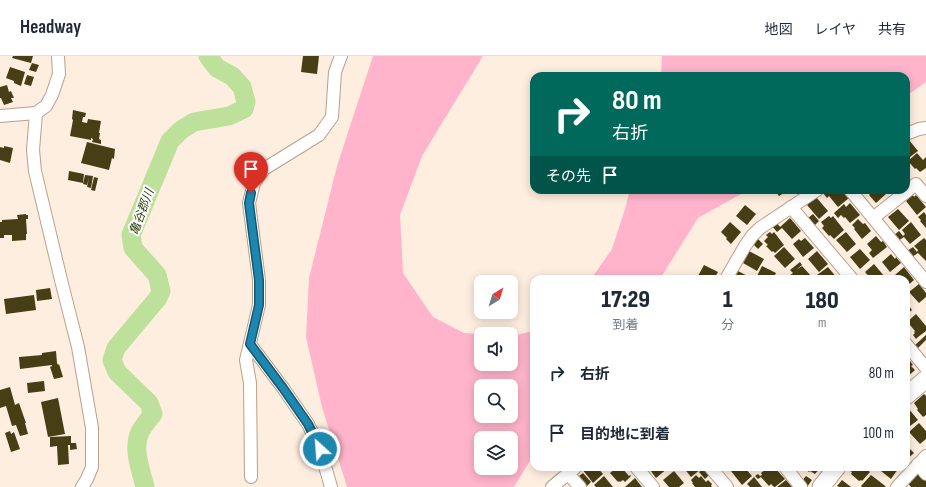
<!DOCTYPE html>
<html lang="ja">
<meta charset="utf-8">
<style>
body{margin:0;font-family:"Sofia Sans Condensed","Noto Sans JP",sans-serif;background:#f6f6f7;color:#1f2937;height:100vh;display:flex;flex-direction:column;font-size:15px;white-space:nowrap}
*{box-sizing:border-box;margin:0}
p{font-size:13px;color:#747a83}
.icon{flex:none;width:22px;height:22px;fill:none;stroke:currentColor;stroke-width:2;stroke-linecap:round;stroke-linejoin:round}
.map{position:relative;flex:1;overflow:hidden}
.panel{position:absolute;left:530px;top:219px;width:380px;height:196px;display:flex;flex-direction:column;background:#fff;border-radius:12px;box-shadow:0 2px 10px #0003}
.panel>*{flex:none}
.guide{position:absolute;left:530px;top:16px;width:380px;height:122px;border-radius:12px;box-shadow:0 2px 10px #0003;background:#00695c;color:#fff;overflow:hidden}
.needle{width:26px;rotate:38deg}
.controls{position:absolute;left:474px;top:219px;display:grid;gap:8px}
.controls a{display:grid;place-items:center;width:44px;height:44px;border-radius:8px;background:#fff;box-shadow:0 2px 10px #0003;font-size:20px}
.pin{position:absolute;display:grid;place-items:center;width:34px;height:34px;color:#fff;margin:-41px -17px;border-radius:50% 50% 50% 0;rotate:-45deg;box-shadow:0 0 4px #0007}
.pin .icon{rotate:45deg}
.me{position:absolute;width:44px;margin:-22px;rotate:334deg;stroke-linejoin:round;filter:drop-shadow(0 0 3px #0008)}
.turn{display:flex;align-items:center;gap:14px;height:84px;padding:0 16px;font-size:18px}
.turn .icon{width:52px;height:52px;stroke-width:2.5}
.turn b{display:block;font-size:28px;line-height:34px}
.then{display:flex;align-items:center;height:38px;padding:0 16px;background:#0003;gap:8px;font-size:15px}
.eta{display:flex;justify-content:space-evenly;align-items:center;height:68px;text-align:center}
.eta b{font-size:24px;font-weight:800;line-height:28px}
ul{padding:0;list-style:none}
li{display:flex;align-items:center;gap:12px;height:60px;padding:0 16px}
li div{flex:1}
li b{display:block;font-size:15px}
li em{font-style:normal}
header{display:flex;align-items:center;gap:24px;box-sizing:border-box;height:56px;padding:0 20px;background:#fff;border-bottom:1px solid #e0e1e3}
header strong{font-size:19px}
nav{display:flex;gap:22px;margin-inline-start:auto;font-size:14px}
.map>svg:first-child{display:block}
</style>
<header>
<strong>Headway</strong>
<nav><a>地図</a><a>レイヤ</a><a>共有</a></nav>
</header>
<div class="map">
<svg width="926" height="431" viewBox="0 0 926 431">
<rect width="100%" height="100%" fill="#feeedf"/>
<g fill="#ffb4cc" fill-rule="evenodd">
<path d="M373,0h110l-61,100 -22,59 3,58 30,44 31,16 17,1v30h30v-28l23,-5v123l-20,33h-167l-25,-80 -16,-70 3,-59 28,-112zM481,330h30v30h-30zM481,382h30v30h-30z"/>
<path d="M662,0h264v26l-20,14v-20h-245z"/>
<path d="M630,134h118l-50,28 -38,61h-69l21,-30 13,-40z"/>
</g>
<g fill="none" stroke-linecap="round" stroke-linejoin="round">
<path stroke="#bde09a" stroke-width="19" d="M145,431c-4,-17 -13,-38 -5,-55 3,-6 8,-12 13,-18l-4,-11 -32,-31 -5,-12 4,-12 42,-50 3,-7 -4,-16 -24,-27 -2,-13 39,-94 11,-11 13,-8 35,-6 15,-7 2,-7 -4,-15 -10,-11 -15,-8 -9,-12"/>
</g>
<g fill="#473e15">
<path d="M13,0h20l-2,7 -19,-5z"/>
<path d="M303,0h16l-2,18 -16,-2z"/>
<path d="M32,7l7,2 -3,7 -7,-2z"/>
<path d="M10,11l15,5 -4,14 -7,-3v-2l-8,-3z"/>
<path d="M27,19l7,2 -3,9 -7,-2z"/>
<path d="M7,29l2,7 2,-1 3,7h-3l2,4 -9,3 -3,-7h-1v-11z"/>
<path d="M73,54l13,3 -1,4h-2l-1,5 5,1 1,-4 13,2 -2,12h1l-1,6 2,1v4l-9,-2 1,-3 -2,-1v2l-21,-4 3,-16 -1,-1z"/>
<path d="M909,84l9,11 -12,9v-17z"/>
<path d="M87,86l28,7 -1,10 -2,-1 -3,12 -28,-7z"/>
<path d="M4,90l9,2 -3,15 -10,-3v-13l4,1z"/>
<path d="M917,97l6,7 3,-3v11l-6,4 -4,-4 -1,1 -7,-8z"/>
<path d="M69,115l15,3 -1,9 -15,-3z"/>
<path d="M85,119l8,1 -2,12 -4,-1 2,-9 -2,7 -4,-1z"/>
<path d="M94,121l4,1 -3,13 -4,-1z"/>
<path d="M771,134h18l-10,6 -3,-4 -2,1z"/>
<path d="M827,134h15l7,8 -11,9 -9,-11 -2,2 -4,-5z"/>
<path d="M867,134h16l3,4 -10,9 -7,-8 1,-1z"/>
<path d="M913,139l1,2 2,-2 10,12 -9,8 -11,-14z"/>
<path d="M816,141l12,14 -9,8 -12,-14z"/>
<path d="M850,147l10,12 -10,8 -5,-6 -1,1 -3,-3 -3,3 -4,-5 10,-9 2,3z"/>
<path d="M745,149l11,9 -9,11 -11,-9z"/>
<path d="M898,153l11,12 -10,9 -11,-13z"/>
<path d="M924,156l2,3v13l-6,-7 1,-1 -3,-3z"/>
<path d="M26,158v1h2v4h-2l1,15h-1v6l-14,1v-6h-8v3h-4v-16h2v-2l16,-1 -1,-4z"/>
<path d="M813,158l6,7 -5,5 -6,-8z"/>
<path d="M829,160l2,2 2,-2 11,14 -10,9 -4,-4 -1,1 -7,-8 2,-2 -3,-4z"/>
<path d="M790,162l11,13 -9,8 -10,-11 -5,4 -5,-6 5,-3 3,4z"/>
<path d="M858,163l5,5 2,-1 6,8 -9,8 -8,-10 1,-1 -3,-3z"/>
<path d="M730,166l11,10 -10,12 -5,-5 1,-1 -6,-6z"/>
<path d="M911,166l10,13 -11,9 -6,-7 -6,4 -4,-6 5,-4 4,5 2,-2 -3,-4z"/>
<path d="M770,176l2,2 2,-2 10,13 -9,8 -2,-2 -1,1 -6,-6 2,-1 -4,-4 4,-4 -2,-2z"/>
<path d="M846,176l10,12 -9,8 -11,-12z"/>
<path d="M876,180l5,6 2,-1 4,6 -14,11 -4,-5 3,-3 -5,-6z"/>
<path d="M805,182l9,10 -11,9 -10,-13 6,-5 2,2z"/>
<path d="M924,182l2,2v21l-8,-8 -6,4 -5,-6 6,-4 4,5 1,-2 -4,-4z"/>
<path d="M758,183l5,5 -5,5 -5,-5z"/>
<path d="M784,191l11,12 -10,9 -11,-12z"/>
<path d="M860,193l10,11 -10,9 -10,-12z"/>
<path d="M749,195l15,8 -7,12 -14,-8z"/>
<path d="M817,195l11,13 -9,8 -11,-13z"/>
<path d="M891,198l4,5 1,-2 5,6 -11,9 -8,-10z"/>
<path d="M800,206l2,3 -6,5 6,-4 10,11 -2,2h-18l-3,-3 4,-3 -3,-3z"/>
<path d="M874,208l11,13h-1l1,2h-14l-6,-7z"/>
<path d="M704,209l14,7 -4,7h-10l-6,-3z"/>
<path d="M762,210l14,7 -3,6h-14l-3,-1z"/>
<path d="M828,211l9,11 -2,1h-15l-3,-4z"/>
<path d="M904,211l10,13 -8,7v-8h-7l-4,-4z"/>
<path d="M738,215l15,8h-19z"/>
<path d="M919,228l7,9v4l-7,6 -10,-11z"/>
<path d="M50,232l2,11 -15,2 -1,-11z"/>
<path d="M34,239l2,15 -30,4 -2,-15z"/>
<path d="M906,246l6,8 -6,5z"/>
<path d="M916,258l10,12v5l-8,6 -2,2 -3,-4 2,-2 -1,-1 1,-1 -5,-6 -4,2v-4z"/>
<path d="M926,279v5l-8,8 -3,-3z"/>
<path d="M56,295l1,12 1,2 1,-1 4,13 -9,2 -4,-12 2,-1v-1l-32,4 -1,-12 23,-2v-2z"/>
<path d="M906,298l2,2 -1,1 6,8 -2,1 4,4 -9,8z"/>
<path d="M44,325l1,10 -17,2 -1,-10z"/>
<path d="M10,331l5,18 4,-2 7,20h-1l3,11 -8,2 -4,-11 -4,1 -6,-20 -6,2v-18z"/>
<path d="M924,338l2,2v19l-3,2 -6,-7 1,-1 -4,-6z"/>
<path d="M58,342l7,36 -17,3 -7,-35z"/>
<path d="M908,352l10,12 -12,9v-19z"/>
<path d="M919,367l7,8v8l-6,5 -11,-12z"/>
<path d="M10,375l1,3 3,-2 6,17 -9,3 -6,-19z"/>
<path d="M71,380v7h5l1,6 -7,1v-5h-2l1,19 -11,1 -1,-19 -7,1v-10z"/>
<path d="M906,389l8,8 -8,7z"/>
<path d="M584,411h13l6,7 -10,9 -11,-14z"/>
<path d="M617,411h4l8,9 1,-1 1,1 -6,6 -2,-2 -3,2 -1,-1 -1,1 -8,-9z"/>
<path d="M648,411h19l1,1 -12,10z"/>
<path d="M683,411h16l2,2 -10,8z"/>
<path d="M736,411h8l8,9 -10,9 -11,-14z"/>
<path d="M768,411h6l11,12 -10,8h-1l-3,-3 -2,2 -8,-9 -3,2 -3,-3 3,-2 2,2 2,-1 -1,-2z"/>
<path d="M803,411h18l-6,7 -5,-3 -1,1z"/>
<path d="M853,411h11l6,5 -8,9 -1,-1 -2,1 -8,-7 1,-2 -2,-1z"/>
<path d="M876,411h20l2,2 -7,10z"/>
<path d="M704,412l5,7 -4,4 -6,-7z"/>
<path d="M674,415l10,12 -5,4h-10l-6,-7z"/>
<path d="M917,415l9,10v6h-15l-5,-6z"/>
<path d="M583,417l8,9 -4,4 -8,-10z"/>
<path d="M696,419l3,3 2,-2 5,6 2,-2 4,4 -1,2 1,1h-17l-3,-4h1l-2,-3z"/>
<path d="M871,419l13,10 2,2h-24l-1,-1z"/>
<path d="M604,420l9,11h-17l-2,-2z"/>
<path d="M806,420l6,4 -5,7 -6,-5z"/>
<path d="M754,421l8,10h-12l-3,-3z"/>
<path d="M635,422l7,9h-17z"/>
<path d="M786,424l6,7h-15z"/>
<path d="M842,424l9,7h-12l-2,-1z"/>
</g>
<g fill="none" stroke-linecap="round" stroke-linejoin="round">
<defs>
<g id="street">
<path d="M36,57l-3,37 2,21 26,109 17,67 14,81v39l-5,12 -5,8"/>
<path d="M0,60l36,-3 10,-7 6,-11 7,-21 -1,-18"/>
<path d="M906,78l13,-5 7,-1"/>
<path d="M850,134l76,92"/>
<path d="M791,151l61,72"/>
<path d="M873,162l43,-34 10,12"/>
<path d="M726,223l19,-33 7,-10 8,-8 57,-38"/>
<path d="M250,288l33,44 25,36 12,25 11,38"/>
<path d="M906,288l20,24"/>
<path d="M918,408l8,10"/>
<path d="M636,411l17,20"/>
<path d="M710,411l17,20"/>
<path d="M785,411l16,20"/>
<path d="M568,418l12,13"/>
<path d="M251,421l-1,-94 -4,-23 13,-55v-25l-10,-77 5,-20 10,-14 55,-34 13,-18 3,-45 6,-16"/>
<path d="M552,431l24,-20"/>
<path d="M897,431l29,-31"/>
</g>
<g id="secondary">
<path d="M906,340l20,-17"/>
<path d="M821,431l16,-20"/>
</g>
</defs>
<use href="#street" stroke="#b9a08a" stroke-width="14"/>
<use href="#secondary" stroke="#b9a08a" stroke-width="19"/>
<use href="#street" stroke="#fff" stroke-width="12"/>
<use href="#secondary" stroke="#fff" stroke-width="17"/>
</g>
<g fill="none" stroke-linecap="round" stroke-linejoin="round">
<defs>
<path id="route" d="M251,137l-2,10 10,77v25l-9,39 33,44 25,36 12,25"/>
</defs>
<use href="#route" stroke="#135872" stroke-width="10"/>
<use href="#route" stroke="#1d87af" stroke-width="7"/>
</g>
<g text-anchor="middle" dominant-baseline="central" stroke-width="4" stroke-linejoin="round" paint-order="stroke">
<g font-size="12" font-style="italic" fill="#2d4211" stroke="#fff">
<text transform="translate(142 156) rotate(-70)">亀谷郡川</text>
</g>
</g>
</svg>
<div class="controls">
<a><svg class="needle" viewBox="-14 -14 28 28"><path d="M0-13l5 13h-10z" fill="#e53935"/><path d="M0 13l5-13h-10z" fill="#747a83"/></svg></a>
<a><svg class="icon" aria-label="sound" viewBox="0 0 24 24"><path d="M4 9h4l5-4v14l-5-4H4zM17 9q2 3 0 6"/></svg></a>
<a><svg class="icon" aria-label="search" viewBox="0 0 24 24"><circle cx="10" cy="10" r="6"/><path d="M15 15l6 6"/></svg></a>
<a><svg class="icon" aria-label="layers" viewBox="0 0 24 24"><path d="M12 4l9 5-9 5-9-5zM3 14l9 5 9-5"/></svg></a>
</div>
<div class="pin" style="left:251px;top:137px;background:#d93025"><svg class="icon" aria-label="arrive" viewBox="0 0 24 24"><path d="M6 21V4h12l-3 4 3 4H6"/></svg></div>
<svg class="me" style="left:320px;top:393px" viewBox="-20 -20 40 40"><circle r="17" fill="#1d87af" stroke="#fff" stroke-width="3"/><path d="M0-11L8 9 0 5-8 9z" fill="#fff"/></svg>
<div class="guide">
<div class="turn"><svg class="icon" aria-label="right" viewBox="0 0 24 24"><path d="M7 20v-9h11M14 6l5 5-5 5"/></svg><div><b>80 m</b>右折</div></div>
<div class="then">その先<svg class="icon" aria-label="arrive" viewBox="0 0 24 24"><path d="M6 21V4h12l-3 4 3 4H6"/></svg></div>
</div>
<section class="panel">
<div class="eta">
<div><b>17:29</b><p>到着</p></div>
<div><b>1</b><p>分</p></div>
<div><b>180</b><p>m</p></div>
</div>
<ul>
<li><svg class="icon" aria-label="right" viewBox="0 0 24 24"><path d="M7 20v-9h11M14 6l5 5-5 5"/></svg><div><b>右折</b></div><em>80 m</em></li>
<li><svg class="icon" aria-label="arrive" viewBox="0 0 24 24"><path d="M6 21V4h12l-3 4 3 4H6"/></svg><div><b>目的地に到着</b></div><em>100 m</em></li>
</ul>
</section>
</div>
